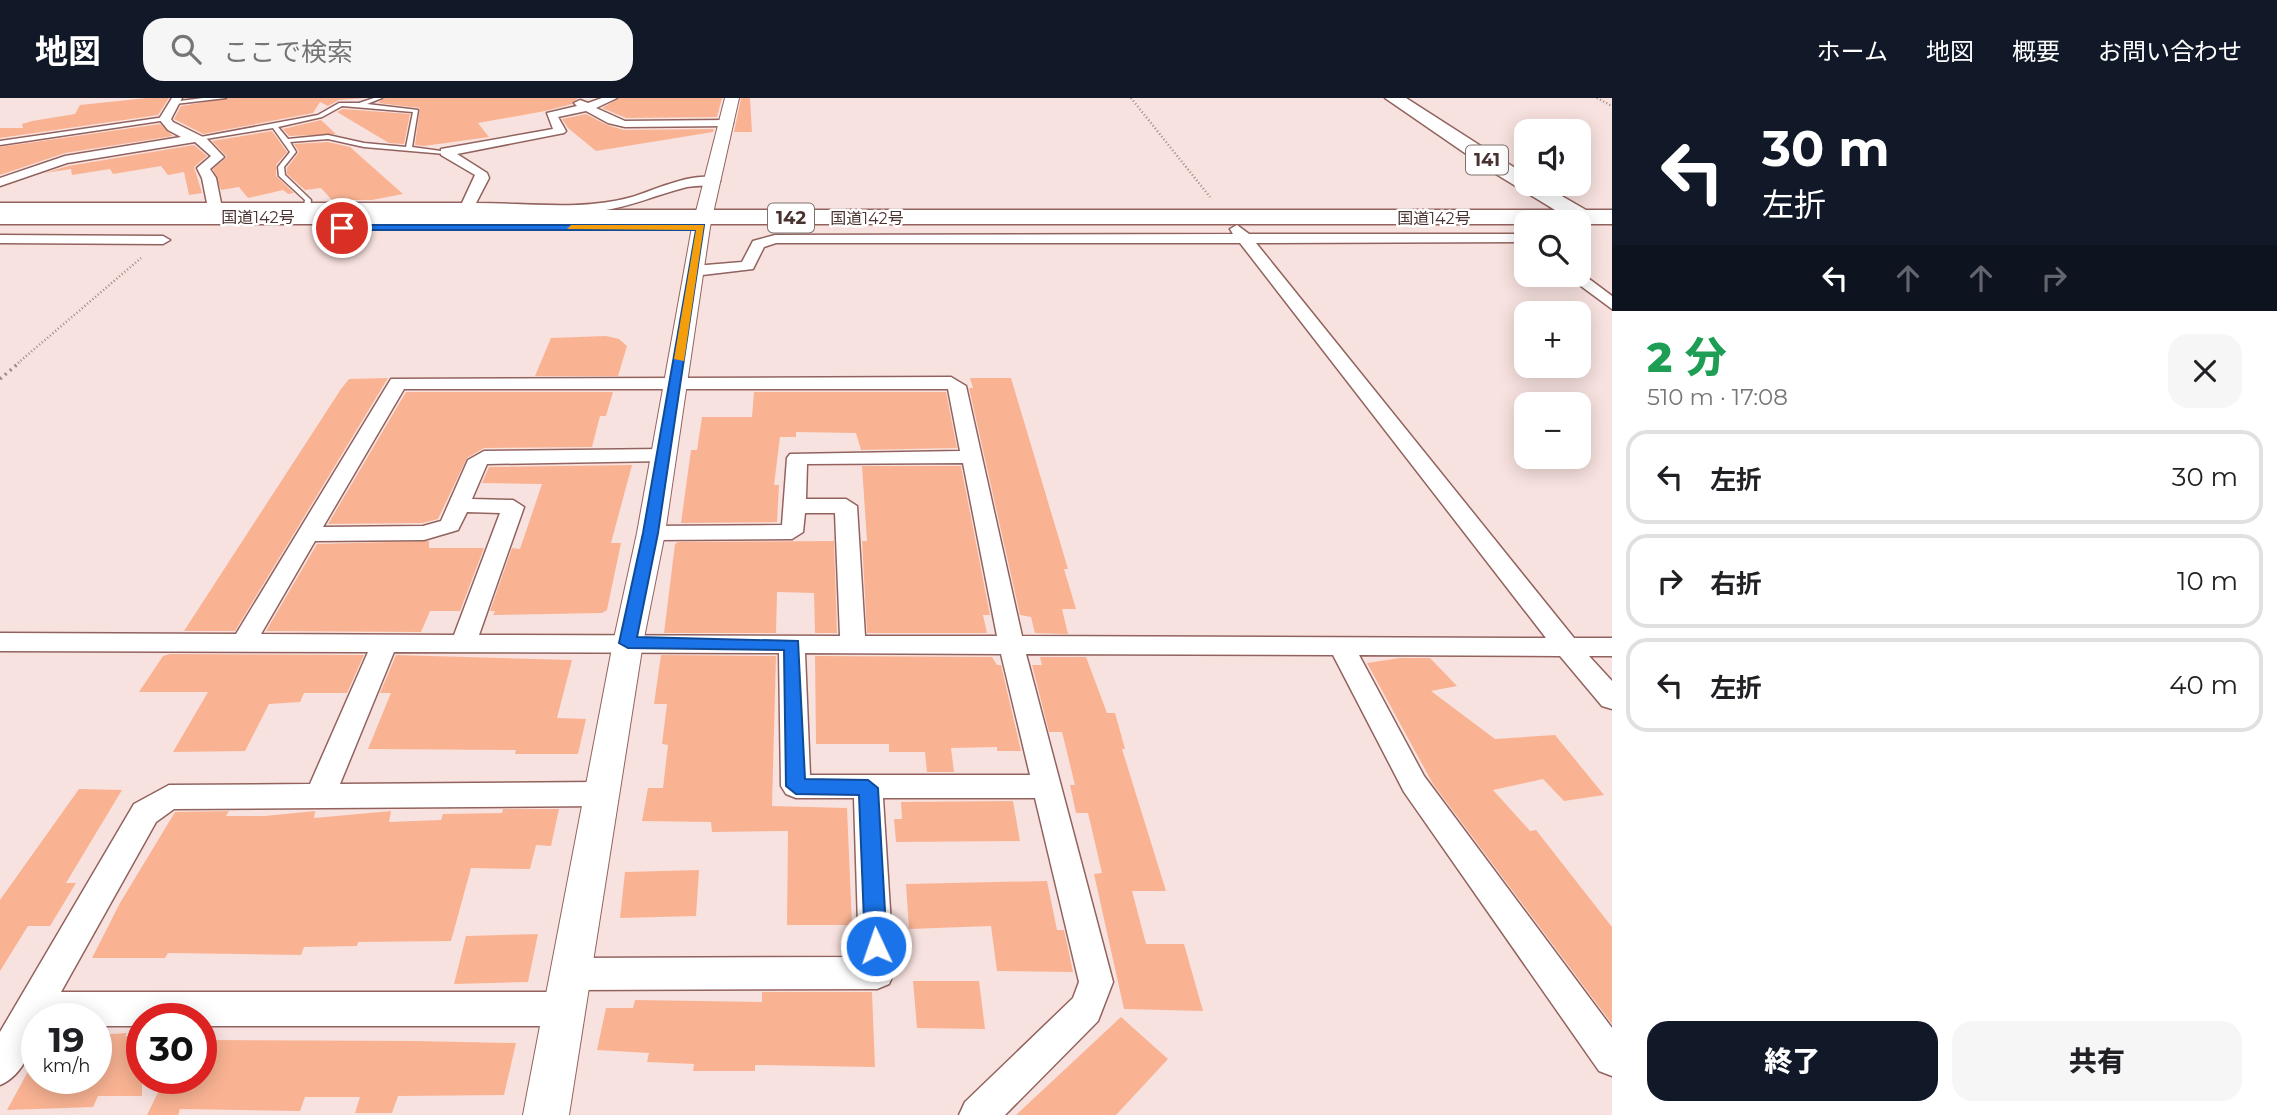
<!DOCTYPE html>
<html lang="ja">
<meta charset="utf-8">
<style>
body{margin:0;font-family:Montserrat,"Noto Sans JP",sans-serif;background:#f6f6f6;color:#202124;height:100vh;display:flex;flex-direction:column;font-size:26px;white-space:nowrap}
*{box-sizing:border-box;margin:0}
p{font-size:23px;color:#757577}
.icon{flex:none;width:38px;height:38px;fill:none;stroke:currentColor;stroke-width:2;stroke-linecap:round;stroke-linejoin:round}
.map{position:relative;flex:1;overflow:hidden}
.panel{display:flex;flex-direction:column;background:#fff;width:665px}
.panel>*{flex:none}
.hud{background:#111827;color:#fff;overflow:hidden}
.buttons{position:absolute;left:1514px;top:21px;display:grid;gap:14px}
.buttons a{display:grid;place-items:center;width:77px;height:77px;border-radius:14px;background:#fff;box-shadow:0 4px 18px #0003;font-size:35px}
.speed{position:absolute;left:21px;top:905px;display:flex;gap:14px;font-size:35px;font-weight:700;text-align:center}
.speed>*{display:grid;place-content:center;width:91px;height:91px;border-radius:50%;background:#fff;box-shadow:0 4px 18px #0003;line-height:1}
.speed small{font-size:18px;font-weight:400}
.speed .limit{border:10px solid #d22;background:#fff;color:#111}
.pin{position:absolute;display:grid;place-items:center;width:60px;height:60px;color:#fff;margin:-30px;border:4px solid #fff;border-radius:50%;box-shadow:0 2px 7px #0007}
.me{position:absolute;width:77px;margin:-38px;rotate:357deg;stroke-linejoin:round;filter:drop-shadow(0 0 5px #0008)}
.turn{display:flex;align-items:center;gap:24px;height:147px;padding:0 35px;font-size:32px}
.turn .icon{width:91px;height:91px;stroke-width:2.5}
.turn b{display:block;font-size:49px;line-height:60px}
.lanes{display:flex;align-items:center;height:66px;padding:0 35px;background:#0003;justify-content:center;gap:35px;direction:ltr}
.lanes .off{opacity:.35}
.round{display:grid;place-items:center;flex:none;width:74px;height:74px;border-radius:21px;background:#f6f6f6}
.summary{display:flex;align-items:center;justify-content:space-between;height:119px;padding:0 35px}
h1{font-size:42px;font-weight:800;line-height:52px;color:#1e9e55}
.button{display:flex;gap:14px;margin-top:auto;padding:14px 35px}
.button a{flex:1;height:80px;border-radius:21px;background:#111827;color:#fff;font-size:28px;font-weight:800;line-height:80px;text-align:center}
.button a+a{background:#f6f6f6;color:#202124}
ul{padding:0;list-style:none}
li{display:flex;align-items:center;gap:21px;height:94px;margin:0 14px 10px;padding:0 21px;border:4px solid #e0e0e0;border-radius:21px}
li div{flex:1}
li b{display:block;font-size:26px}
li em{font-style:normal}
header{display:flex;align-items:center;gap:42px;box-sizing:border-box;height:98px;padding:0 35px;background:#111827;color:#fff}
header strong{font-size:33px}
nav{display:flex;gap:38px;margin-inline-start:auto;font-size:24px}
.search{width:490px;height:63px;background:#f6f6f6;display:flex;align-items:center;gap:18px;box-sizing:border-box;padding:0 24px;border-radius:21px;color:#757577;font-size:26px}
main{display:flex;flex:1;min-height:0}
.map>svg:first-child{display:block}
</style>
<header>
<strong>地図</strong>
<div class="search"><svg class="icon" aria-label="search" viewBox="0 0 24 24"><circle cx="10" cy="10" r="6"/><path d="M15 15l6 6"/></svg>ここで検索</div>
<nav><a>ホーム</a><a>地図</a><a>概要</a><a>お問い合わせ</a></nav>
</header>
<main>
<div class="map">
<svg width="1612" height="1017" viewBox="0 0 1612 1017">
<rect width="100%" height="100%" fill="#f8e2df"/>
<g fill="#f9b393">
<path d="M147,0h22l-11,17 -158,23v-10h23l-1,-4 10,-3 43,-7 5,-9z"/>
<path d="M229,0h137l-27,2 -11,6 -8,-4 -7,11 -110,21 -29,-15 7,-13z"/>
<path d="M384,0h194l-6,6 -27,7 -67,12 11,14 -65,9 -9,-1 5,-37 -42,-5z"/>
<path d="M619,0h103l-5,19 -91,1 -24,-10z"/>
<path d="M741,0h9l2,34h-18z"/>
<path d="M343,11l67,5 -6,30 -15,-1 -52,-31z"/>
<path d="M586,16l21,11 17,5 90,-1 -1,3 -117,19 -28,-23 -6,-9z"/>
<path d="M321,22l15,14 -47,2 -6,-7z"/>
<path d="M160,26l13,12 -108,17 -65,22v-28z"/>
<path d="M272,33l15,21 -11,13v11l18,17 -6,1 -5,-4 -35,8 -9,-11 -18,3 -8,-21 14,-12 -15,-16z"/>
<path d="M328,44l22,5 53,47 -31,6h-40l-11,-12 -16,2 -18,-16v-6l12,-16 -5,-8z"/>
<path d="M194,47l13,11 -13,11 8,26 -13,2 -5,-23 -16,3 -7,-9 -48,8 -3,-5 -38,6 -1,-6 -26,4 23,-7z"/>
<path d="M606,238l13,3 8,7 -9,30h-83l16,-38z"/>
<path d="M388,280l-153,253h-51l157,-242 8,-10z"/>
<path d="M970,280h41l57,191h-4l12,40h-14l6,25 -33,-1 -4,-16 -11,-2 -51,-227h4z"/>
<path d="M406,294h207l-7,24h-6l-8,31 -108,1 -17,10 -29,61 -15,4 -95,1z"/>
<path d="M754,294h192l11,56 -96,2 -5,-17 -60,-1v5h-16l-6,48h5l-2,37 -96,1 10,-73h6l5,-33h50z"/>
<path d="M632,367l-21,78h10l-14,67 -5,3 -109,2 2,-4h-5l22,-63 8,1 22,-65 -60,-1 7,-16z"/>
<path d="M862,368h99l29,149h-7l4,18h-120l-5,-92h5z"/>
<path d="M429,443v7h55l-24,63h-30l-9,21 -155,-1 51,-87z"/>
<path d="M834,443l3,92h-22l-1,-40 -37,-1 -1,41h-112l11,-89 3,-2z"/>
<path d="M170,556l194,1 -17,38h-43l-4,9 -31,2 -24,47 -72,1 35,-60h-69l24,-36z"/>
<path d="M396,557l176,5 -15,58 29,1 -8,35h-63l1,-4 -148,-1 23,-56h-11z"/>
<path d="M661,557l115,1 -4,150 75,2 5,117h-65l1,-94 -76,1 -1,-10 -69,-1 6,-33h15l5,-43 -6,-1 5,-40h-13z"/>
<path d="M815,558l177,1 5,8h4l20,86h-24v-4l-46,1 3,24h-27l-2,-20h-36v-8h-73z"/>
<path d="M1040,559h46l21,56h8l10,36h-3l44,142h-34l14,53h38l19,67 -79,-2 -30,-135 8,-1 -14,-60h-12l-6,-28h5l-13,-53h-13l-17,-67h10z"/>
<path d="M1400,560h30l27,28 -26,5 64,48 60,-4 49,60 -40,6 -21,-22 -50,11 37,41 6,-1 76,97v97l-179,-240 -66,-121z"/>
<path d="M79,691l43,1 -56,93h10l-26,43h-22l-28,45v-71z"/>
<path d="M1013,703l7,40 -124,1 -2,-23h8l-1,-17z"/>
<path d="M503,711h56l-8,37 -15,-1 -6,24 -59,-1 -20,73 -93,1 -1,4 -53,1 -3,8 -133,-2 -3,5h-73l28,-55 55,-91 54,-1 -3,5h39l50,-5 -1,7 77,-7 -2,11 52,-2 2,-6 59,-1z"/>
<path d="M699,772l-3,46 -76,2 5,-46z"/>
<path d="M1047,783l10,49h7l9,42 -76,-1 -6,-45 -82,3 -3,-45z"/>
<path d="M538,836l-10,48 -74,2 12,-48z"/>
<path d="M913,883h66l6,48 -68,-1z"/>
<path d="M762,894h110l3,75 -120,-2v6h-62l1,-7 -47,-2 2,-9 -52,-3 9,-42h27l2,-8 127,2z"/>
<path d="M1121,919l47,42 -52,56h-100z"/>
<path d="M127,935l-2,3 17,1v59h-44l-5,11 -86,3 30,-55v23h59v-43z"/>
<path d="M201,942l213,1 102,2 -12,52 -106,1 -6,17h-37l5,-16h-55l-5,14 -120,-2 -2,6h-31l18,-37h36z"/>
</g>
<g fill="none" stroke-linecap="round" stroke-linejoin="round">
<defs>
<g id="service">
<path d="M203,0h23l-51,6 -3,-2z"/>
<path d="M374,0h8l-15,6 51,6 -6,37 36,5 -3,2 -81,-7 -36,-8 -38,3 6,10 -12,15 1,8 26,25 -1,6 -3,2 -3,-2 1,-6 -26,-24 -1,-9 12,-15 -17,-24 -80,13 -3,-2 128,-24 21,-12h20zM342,8l71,6 -7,35 -42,-4 -36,-8 -40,4 -10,-12 44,-10z"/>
<path d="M165,19l2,3 -167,25v-4z"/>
</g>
<g id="minor">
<path d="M172,0h10l-11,21 2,3 34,17 17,18 -14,12 6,9 5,25h241l13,-28 -34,-20v-6l112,-20 -6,-16 30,-7 -3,-3 6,-3 8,3 14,-5h15l-21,10 29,13 102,-1 6,3 -6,3 -102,1 -17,-4 -22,-12 -28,6 8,14 -2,2 -107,21 30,19 2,5 -13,25c51,0 106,8 156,-6 20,-6 71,-30 88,-16 -8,6 -22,4 -33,6 -29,7 -56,20 -87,24h-600v-8h207l-5,-25 -5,-10 14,-12 -16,-14 -128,21 -67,23v-8l65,-22 116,-19 -13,-7 -9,-11z"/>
<path d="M1237,127l12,9h277v8l-270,1 318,395h38v18h-23l23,25v28l-10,-3 -42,-50 -201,-1 65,121 188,252v48l-13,-5 -195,-279 -71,-137 -307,-1 87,328 -15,39 -93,94h-46l6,-13 108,-104 6,-16 -44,-184h-152l11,175 -5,11 -12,5 -307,1 -12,-5 -5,-11 5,-11 12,-5 289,-1 -5,-159h-58l-10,-4 -5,-8 -2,-133 -385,-1 -54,132 261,-2 10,4 5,8 -5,8 -10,4 -427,3 -18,13 -95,170h503l12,5 6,12 -6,12 -12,5h-363v-8h-59v8h-46v-8h-59c0,25 -14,58 -37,67v-53l134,-228 35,-19 141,-1 58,-132 -368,-1v-18l236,1 155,-255 560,-2 15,9 56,250 524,2 -306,-395h-464l-12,4 -11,22 -59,7 -8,-5 8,-5 48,-4 11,-21 22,-6 458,-1 -3,-5zM404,291h544l12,62 -170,3 -3,4 -5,67 -131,1 -11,7 11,7 141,-1 11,-7 2,-19h30l5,123 -361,-1 45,-128 -11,-7 -41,-1 15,-35 177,-3 10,-6 -10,-6 -180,2 -16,9 -27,61 -18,5 -100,1zM963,365l34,173h-132l-8,-130 -11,-7h-40l1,-35zM467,414l33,1 -46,122 -193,-1 54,-93 109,-1 34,-10zM805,555l196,1 29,121h-220z"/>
<path d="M0,137l163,1 7,4 -7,4 -163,-1z"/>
<path d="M1580,174l32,24v13l-46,-34h12z"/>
</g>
<path id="tertiary" d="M725,0h14l-29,129 -45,306 -22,110 -74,472h-46l90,-472 24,-110 55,-306z"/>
<path id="trunk" d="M1385,0h21l120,77v9h15l45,26h26v14h-1612v-14h1555l-64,-39z"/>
</defs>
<use href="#service" stroke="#92635e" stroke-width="3"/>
<use href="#minor" stroke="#92635e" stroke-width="3"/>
<use href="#tertiary" stroke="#92635e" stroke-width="2"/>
<use href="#trunk" stroke="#92635e" stroke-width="3"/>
<g stroke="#9c8683" stroke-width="2.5" stroke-dasharray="1 2.5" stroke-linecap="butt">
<path d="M1131,0l79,99"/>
<path d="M1597,0l15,8"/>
<path d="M18,265l123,-105"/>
</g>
<path stroke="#9c8683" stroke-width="3.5" stroke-dasharray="2 4.5" stroke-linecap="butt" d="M0,281l20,-17"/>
<use href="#service" fill="#fff" fill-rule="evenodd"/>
<use href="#minor" fill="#fff" fill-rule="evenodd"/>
<use href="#tertiary" fill="#fff" fill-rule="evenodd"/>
<use href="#trunk" fill="#fff" fill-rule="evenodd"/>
</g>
<path fill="#1a73e8" stroke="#114b97" stroke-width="2" d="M704,127l-46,308 -21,104 161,4 7,138 63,1 10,8 9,158 -4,7 -7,3 -8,-3 -3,-7 -6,-151 -63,-1 -10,-8 -2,-136 -156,-2 -9,-5 24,-110 53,-303h-354l-5,-2 5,-3z"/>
<path fill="#f59e0b" d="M571,127h133l-20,136 -10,-2 22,-129 -129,-1z"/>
<g text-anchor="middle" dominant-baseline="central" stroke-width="5" stroke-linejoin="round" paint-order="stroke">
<g font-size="16" fill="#483330" stroke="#fff">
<text x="258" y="119">国道142号</text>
<text x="867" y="120">国道142号</text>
<text x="1434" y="120">国道142号</text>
</g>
<g fill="#fff" stroke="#7f706e" stroke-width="2">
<rect x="1466" y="47.5" width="42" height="29" rx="5"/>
<rect x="768" y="105.5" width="46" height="29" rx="5"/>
</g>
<g font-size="18" font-weight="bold" fill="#483330">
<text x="1487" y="62">141</text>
<text x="791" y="120">142</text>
</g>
</g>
</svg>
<div class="buttons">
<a><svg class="icon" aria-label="sound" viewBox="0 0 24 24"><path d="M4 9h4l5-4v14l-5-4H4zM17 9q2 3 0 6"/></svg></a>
<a><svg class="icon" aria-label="search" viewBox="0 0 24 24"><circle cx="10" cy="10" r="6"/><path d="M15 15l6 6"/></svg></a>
<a>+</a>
<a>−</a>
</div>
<div class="speed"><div>19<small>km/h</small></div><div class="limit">30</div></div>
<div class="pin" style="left:342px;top:130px;background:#d93025"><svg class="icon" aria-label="arrive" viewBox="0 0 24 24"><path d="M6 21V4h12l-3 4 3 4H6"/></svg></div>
<svg class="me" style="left:876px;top:848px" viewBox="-20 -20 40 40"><circle r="17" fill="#1a73e8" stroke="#fff" stroke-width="3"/><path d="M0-11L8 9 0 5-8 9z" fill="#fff"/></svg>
</div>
<section class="panel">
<div class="hud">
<div class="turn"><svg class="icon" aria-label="left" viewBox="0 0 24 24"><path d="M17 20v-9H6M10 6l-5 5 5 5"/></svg><div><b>30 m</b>左折</div></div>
<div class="lanes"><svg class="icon" aria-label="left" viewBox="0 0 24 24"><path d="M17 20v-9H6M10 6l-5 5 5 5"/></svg><svg class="icon off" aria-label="ahead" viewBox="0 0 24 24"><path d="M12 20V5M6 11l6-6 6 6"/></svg><svg class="icon off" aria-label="ahead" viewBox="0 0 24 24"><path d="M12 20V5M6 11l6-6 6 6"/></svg><svg class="icon off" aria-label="right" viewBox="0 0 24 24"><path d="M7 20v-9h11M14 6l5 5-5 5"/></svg></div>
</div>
<div class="summary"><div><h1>2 分</h1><p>510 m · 17:08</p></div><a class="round"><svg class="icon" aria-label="close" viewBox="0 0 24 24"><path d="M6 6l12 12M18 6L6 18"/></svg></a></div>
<ul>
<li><svg class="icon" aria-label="left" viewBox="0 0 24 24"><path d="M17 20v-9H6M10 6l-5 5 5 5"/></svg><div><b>左折</b></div><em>30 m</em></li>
<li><svg class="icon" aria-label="right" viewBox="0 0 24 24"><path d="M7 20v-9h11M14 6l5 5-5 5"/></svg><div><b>右折</b></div><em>10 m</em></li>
<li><svg class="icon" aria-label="left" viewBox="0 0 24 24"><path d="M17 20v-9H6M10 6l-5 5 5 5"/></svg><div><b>左折</b></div><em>40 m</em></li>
</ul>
<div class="button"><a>終了</a><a>共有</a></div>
</section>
</main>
